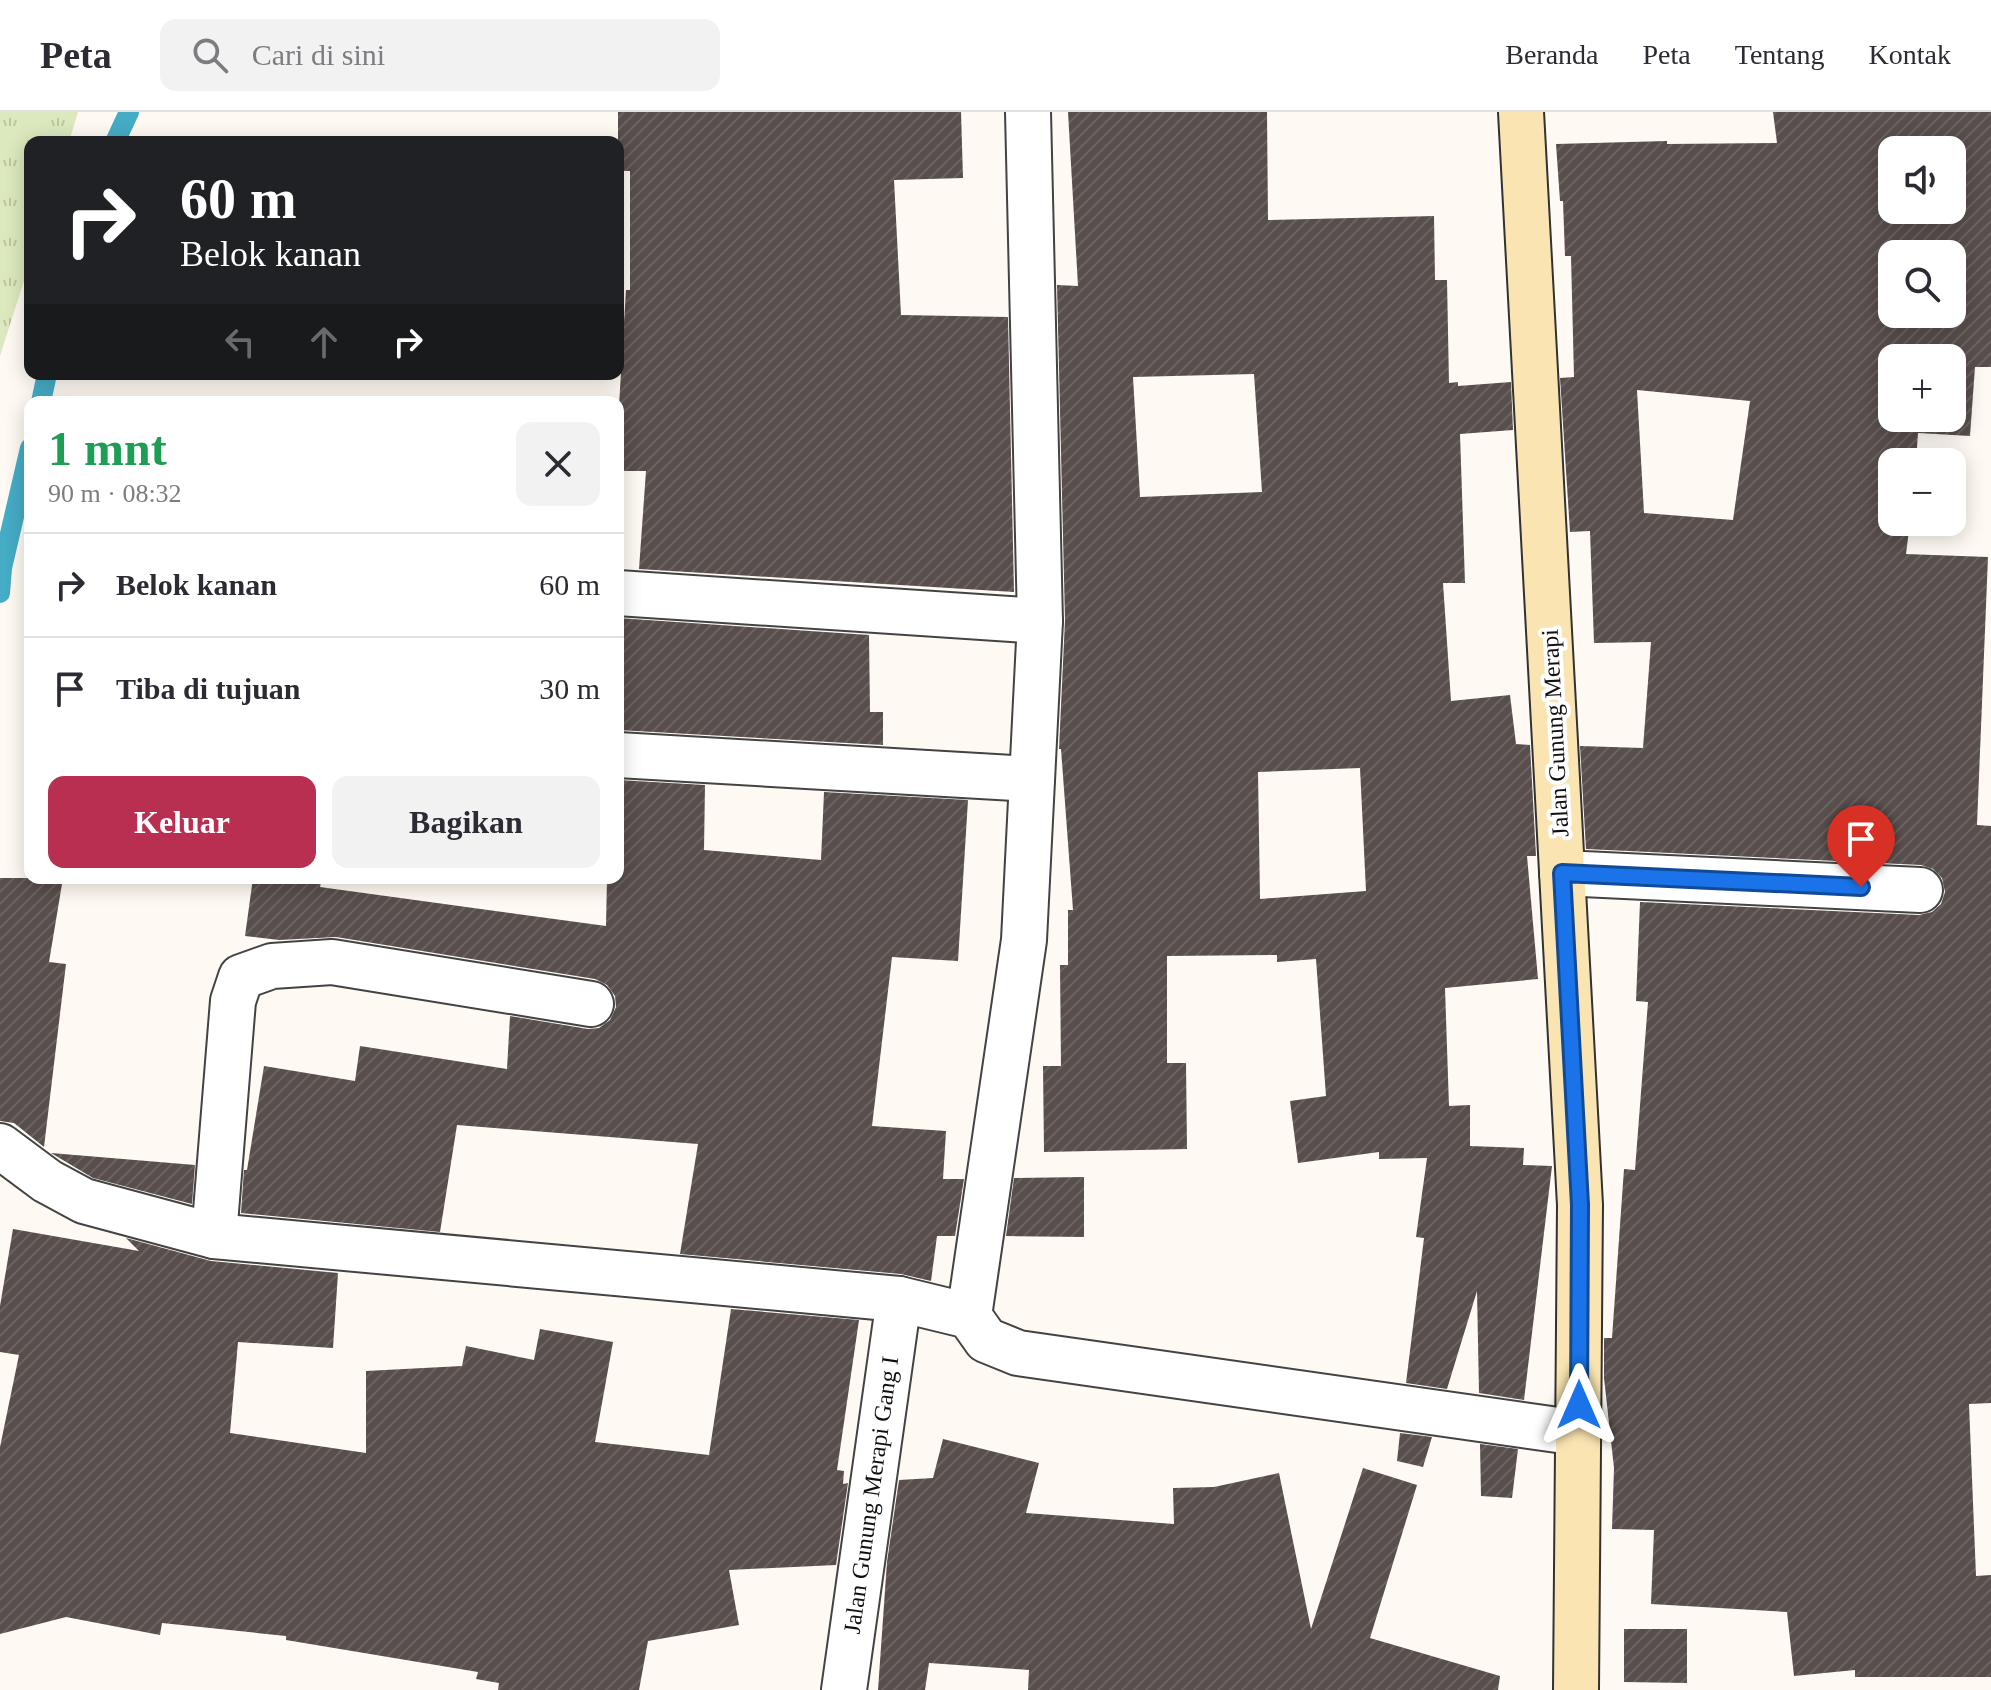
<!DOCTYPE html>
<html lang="id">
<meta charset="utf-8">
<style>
body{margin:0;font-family:Georgia,serif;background:#f2f2f3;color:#2b2b33;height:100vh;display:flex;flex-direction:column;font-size:30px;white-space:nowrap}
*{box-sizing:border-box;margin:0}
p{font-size:26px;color:#7c7c81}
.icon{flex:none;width:44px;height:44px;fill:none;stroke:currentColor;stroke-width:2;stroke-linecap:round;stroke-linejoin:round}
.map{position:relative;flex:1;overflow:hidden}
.panel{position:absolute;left:24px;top:284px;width:600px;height:488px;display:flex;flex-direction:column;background:#fff;border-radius:16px;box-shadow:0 4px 20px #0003}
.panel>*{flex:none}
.hud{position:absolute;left:24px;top:24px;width:600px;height:244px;border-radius:16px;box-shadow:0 4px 20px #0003;background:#202124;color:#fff;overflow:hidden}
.fabs{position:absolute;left:1878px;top:24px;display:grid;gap:16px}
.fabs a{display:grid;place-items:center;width:88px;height:88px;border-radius:16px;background:#fff;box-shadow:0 4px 20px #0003;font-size:40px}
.pin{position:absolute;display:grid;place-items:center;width:68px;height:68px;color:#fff;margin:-82px -34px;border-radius:50% 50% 50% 0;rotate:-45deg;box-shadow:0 0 8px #0007}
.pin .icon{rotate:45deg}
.me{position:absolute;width:88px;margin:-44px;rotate:0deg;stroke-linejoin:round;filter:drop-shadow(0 0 6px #0008)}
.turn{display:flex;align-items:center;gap:28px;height:168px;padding:0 24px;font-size:36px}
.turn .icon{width:104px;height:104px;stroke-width:2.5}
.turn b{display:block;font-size:56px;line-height:68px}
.lanes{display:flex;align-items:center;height:76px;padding:0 24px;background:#0003;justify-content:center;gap:40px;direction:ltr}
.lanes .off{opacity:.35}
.round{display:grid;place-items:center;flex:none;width:84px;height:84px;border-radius:16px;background:#f2f2f3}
.overview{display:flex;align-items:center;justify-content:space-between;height:136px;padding:0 24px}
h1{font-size:48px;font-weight:700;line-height:60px;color:#1e9e55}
.cta{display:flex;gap:16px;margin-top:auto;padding:16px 24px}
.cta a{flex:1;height:92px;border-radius:16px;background:#b82f51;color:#fff;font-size:32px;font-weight:700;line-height:92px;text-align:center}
.cta a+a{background:#f2f2f3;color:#2b2b33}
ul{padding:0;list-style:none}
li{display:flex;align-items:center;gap:24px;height:104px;padding:0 24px;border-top:2px solid #e1e1e2}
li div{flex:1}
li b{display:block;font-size:30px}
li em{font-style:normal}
header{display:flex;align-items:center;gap:48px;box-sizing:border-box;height:112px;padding:0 40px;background:#fff;border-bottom:2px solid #e1e1e2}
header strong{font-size:38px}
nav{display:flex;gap:44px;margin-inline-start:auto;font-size:28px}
.search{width:560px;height:72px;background:#f2f2f3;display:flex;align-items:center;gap:20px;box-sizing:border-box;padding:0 28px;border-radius:16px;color:#7c7c81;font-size:30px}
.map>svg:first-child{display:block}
</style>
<header>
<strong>Peta</strong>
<div class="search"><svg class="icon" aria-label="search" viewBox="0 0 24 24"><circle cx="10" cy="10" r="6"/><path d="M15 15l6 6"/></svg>Cari di sini</div>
<nav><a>Beranda</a><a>Peta</a><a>Tentang</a><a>Kontak</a></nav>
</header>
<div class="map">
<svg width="1991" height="1578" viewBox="0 0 1991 1578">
<defs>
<pattern id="grass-tufts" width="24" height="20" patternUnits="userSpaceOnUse" patternTransform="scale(2)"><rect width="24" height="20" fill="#dce8bd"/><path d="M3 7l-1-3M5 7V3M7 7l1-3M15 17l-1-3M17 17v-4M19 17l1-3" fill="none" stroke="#bcc6a1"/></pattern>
<pattern id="building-hatch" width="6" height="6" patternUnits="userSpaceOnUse" patternTransform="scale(2)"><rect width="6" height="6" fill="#584e4c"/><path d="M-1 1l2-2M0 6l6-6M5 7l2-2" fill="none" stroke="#6b6361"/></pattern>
</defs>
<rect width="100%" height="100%" fill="#fefaf3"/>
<path fill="url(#grass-tufts)" d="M0,0h78l-9,30h-39v120l-30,94z"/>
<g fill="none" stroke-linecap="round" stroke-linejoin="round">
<g stroke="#45acc6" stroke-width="20">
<path d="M115,30l14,-30"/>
<path d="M41,290l6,-28"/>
<path d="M0,481l2,-25 28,-120"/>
</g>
</g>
<g fill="url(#building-hatch)" fill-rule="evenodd">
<path d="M618,0h343l2,66 -69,2 7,135 107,2 6,275 -375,-23 7,-98h-28v-49l8,-132h4v-119h-12z"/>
<path d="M1068,0h199l1,108 166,-4 1,64h12l2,103 9,-1v4l53,-4 2,48 -53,4 5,149h-22l8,118 59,-6 6,49 14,1 6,111h-9l11,123 -93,9 4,118 21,-1v41l54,2 -1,17 29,1 -28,234 -45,-7 -2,-102 -30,98 -41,-6 18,-145 -8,-1 11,-79 -48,1v-7l-81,11 -8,-62 36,-5 -10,-137 -39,3v-7l-110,1v107h19l1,86 -143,3 -1,-86h18l-1,-101h8v-55h5l-12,-161h-2l6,-129 -8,-335 21,1zM1254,262l8,118 -122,5 -7,-120zM1360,656l6,123 -106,8 -2,-127z"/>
<path d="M1773,0h218v255h-16l-5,69 -52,-3 -2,29h-24v60h18l-4,32 82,3 -11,268 14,1v577l-22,1 7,172 15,-1v102h-136v-7l-61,6 -7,-64 -136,-8 3,-74 -42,-1 2,-61 -10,-90v-40h8l12,-169 11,1 13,-168 -12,-1 4,-99 279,13 13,-3 9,-8 4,-12 -3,-14 -9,-9 -12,-4 -335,-16 -6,-103 63,2 8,-106 -57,1 -4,-112 -20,1 -10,-154 14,-1 -3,-121h-6l-2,-55h-3l-4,-57 111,-3v3l110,-1zM1892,38h60v60h-60zM1892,142h60v60h-60zM1892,246h60v60h-60zM1637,278l113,11 -17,119 -89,-7z"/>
<path d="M618,506l251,17 1,77h13v33l-265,-15z"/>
<path d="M618,668l87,5 -1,65 117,10 3,-68 144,8 -10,161 -66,-4 -20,169 74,5 -3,48h21l-9,57h-18l-6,45 -30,-7 -221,-20 18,-110 -241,-19 -17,107 -199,-19 3,-43h3l17,-104 91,15 5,-35 147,23 3,-53 78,13 11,-1 11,-8 6,-13 -1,-11 -8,-11 -12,-6 -259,-42 -57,3 -34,-4 8,-58h69l-2,9 286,39 1,-48h11z"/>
<path d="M0,766h63l-14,84 17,2 -22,183 -30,-24 -14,-2z"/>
<path d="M51,1041l144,12 -3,39 -99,-26z"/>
<path d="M1084,1065v60l-78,-1 8,-58z"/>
<path d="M13,1117l126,22 -13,-13 85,23 127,12 -5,75 -95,-6 -8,91 136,20v-82l96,-5 4,-20 68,14 6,-31 73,13 -18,100 114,13 22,-146 128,11 -22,150 7,1 -1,13 5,-1 -12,82 -107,5 10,55 -91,16 -9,49h-141l1,-7 -23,-4 2,-7 -192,-32v-4l-124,-13 -2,12 -94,-18 -66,17v-187l19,-92 -19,-3v-46z"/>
<path d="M1400,1321l32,4 -9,30 -26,-6z"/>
<path d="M943,1327l96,24 -13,50 148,11 -1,-36 41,-1 65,-14 32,156 52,-161 54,17 -47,153 130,38 -2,14h-470l1,-20 -100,-7 -4,27h-47l9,-128 12,-82 34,-2z"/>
<path d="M1480,1332l38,5 -6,49 -31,-2z"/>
<path d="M1624,1517h63v54l-63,-1z"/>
</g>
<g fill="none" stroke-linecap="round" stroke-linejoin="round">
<defs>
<g id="minor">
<path d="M618,481l422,28"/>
<path d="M618,643l414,24"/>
<path d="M1562,761l358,17"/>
<path d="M0,1034l47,35 37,20 130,35 685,63 70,17 17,24 32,13 561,80"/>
<path d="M214,1124l19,-235 8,-24 31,-11 60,-4 259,42"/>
<path d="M969,1204l55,-376 16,-319 -12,-509"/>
<path d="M844,1578l55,-391"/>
</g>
<path id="secondary" d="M1521,0l59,1093 -4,485"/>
</defs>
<use href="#minor" stroke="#434343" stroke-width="48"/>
<use href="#secondary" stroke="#323232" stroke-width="48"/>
<use href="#minor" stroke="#fff" stroke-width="44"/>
<use href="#secondary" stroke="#fae4b2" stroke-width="44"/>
</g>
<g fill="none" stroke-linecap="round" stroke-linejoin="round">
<defs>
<path id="route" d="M1579,1293l1,-200 -18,-332 299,14"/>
</defs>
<use href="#route" stroke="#114b97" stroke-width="20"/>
<use href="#route" stroke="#1a73e8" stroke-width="14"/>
</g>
<g text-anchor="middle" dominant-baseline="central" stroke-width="8" stroke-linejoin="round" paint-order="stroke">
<g font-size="24" fill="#101010" stroke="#fff">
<text transform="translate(1555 621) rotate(-93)">Jalan Gunung Merapi</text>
<text transform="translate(871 1383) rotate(-82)">Jalan Gunung Merapi Gang I</text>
</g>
</g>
</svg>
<div class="fabs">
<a><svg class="icon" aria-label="sound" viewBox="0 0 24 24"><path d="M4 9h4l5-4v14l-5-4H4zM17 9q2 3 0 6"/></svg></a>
<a><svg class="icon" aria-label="search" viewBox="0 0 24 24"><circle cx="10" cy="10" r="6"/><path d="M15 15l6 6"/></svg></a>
<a>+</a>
<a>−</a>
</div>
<div class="pin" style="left:1861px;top:775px;background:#d93025"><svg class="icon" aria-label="arrive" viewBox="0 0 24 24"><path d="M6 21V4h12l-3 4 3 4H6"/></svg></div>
<svg class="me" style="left:1579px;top:1293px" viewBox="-20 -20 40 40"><path d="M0-17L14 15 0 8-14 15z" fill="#1a73e8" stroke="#fff" stroke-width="4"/></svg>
<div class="hud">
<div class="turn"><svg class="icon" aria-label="right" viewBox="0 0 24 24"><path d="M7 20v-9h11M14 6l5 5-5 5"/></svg><div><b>60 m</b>Belok kanan</div></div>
<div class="lanes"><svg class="icon off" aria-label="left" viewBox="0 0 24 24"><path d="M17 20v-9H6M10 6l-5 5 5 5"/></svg><svg class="icon off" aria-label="ahead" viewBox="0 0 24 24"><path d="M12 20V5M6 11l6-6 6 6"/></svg><svg class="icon" aria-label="right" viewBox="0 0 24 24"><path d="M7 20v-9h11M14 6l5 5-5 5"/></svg></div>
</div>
<section class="panel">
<div class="overview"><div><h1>1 mnt</h1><p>90 m · 08:32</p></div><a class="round"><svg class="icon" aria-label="close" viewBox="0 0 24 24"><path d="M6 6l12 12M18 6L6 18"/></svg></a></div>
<ul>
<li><svg class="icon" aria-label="right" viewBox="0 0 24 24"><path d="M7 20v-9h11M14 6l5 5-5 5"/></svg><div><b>Belok kanan</b></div><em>60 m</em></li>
<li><svg class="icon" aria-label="arrive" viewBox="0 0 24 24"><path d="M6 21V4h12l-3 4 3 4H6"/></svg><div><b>Tiba di tujuan</b></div><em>30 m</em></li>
</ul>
<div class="cta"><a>Keluar</a><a>Bagikan</a></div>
</section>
</div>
